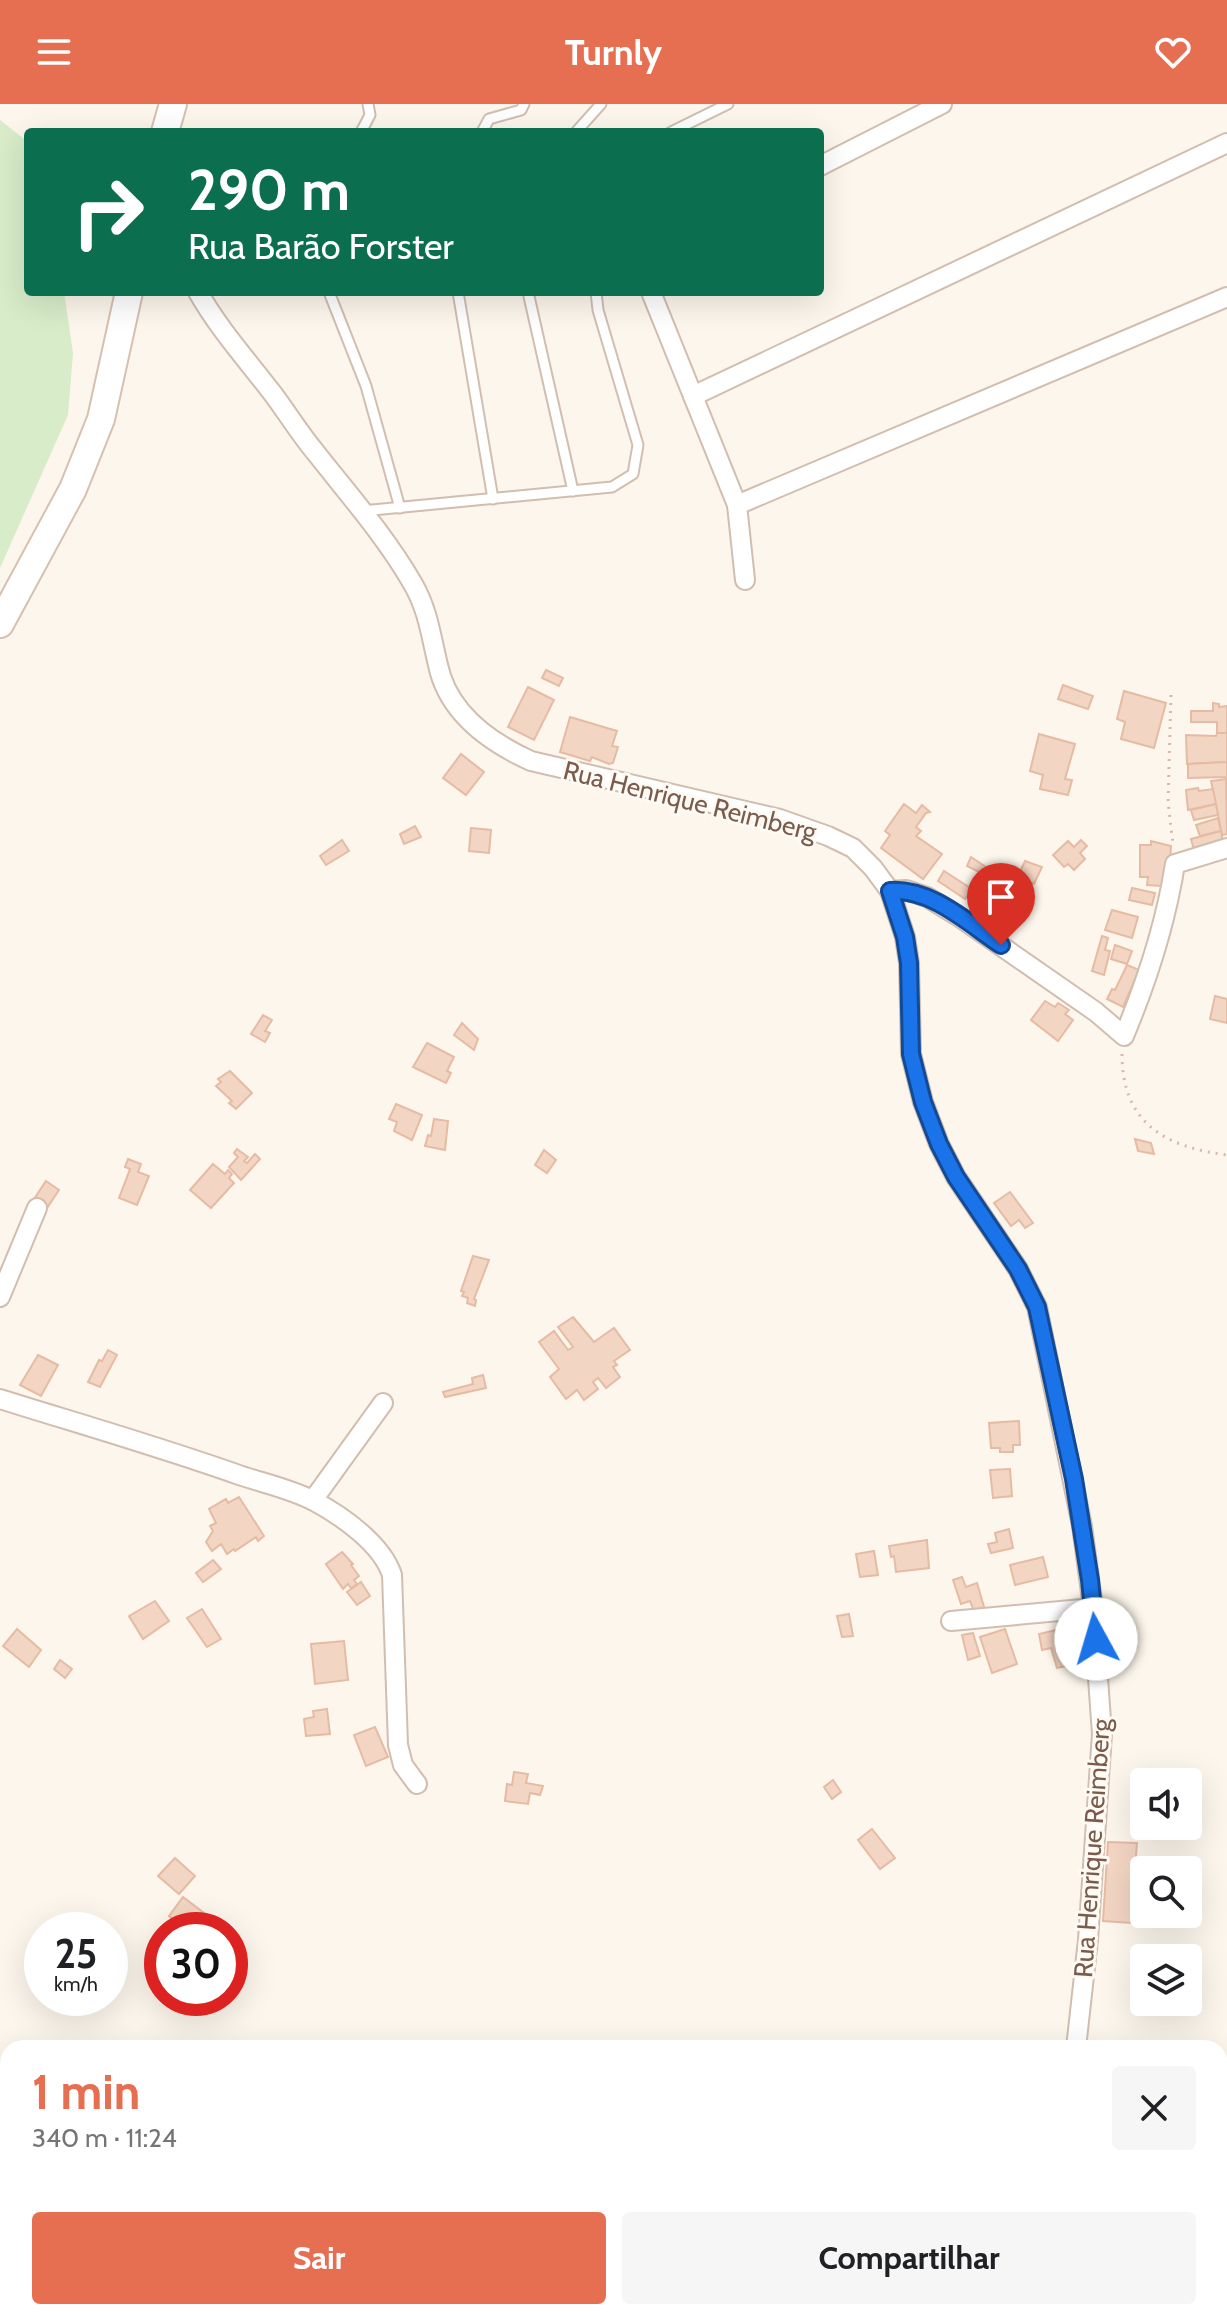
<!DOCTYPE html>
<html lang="pt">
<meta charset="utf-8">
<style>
body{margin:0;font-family:Cabin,sans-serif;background:#f6f6f6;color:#202124;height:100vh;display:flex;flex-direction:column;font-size:30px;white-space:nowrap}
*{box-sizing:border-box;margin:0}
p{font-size:26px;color:#757577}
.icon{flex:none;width:44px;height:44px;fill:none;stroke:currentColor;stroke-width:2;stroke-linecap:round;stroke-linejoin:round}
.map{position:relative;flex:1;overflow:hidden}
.panel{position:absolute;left:0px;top:1936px;width:1228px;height:280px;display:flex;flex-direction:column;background:#fff;border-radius:24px 24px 0 0;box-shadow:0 8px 32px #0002}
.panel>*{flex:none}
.top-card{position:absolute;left:24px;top:24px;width:800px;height:168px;border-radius:8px;box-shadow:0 8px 32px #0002;background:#0b6e4f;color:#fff;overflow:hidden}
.tools{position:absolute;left:1130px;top:1664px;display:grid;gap:16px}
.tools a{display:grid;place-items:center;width:72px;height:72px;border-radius:8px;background:#fff;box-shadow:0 8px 32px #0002;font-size:40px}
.speed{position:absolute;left:24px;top:1808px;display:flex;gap:16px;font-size:40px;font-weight:700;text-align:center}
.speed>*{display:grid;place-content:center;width:104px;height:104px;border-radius:50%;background:#fff;box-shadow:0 8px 32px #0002;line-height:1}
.speed small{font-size:20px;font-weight:400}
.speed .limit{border:12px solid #d22;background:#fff;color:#111}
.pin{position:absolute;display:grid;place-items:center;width:68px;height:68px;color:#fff;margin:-82px -34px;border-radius:50% 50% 50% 0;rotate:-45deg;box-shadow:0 0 8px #0007}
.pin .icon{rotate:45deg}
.me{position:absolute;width:88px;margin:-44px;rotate:354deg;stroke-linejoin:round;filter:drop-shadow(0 0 6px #0008)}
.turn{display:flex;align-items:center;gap:28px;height:168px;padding:0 32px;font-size:36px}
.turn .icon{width:104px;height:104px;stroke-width:2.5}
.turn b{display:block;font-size:56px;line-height:68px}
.round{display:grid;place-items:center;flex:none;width:84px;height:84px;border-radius:8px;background:#f6f6f6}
.overview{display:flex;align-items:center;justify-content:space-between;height:136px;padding:0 32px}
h1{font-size:48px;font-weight:700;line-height:60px;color:#e76f51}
.primary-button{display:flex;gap:16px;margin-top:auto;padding:16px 32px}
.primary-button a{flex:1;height:92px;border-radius:8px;background:#e76f51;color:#fff;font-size:32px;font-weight:700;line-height:92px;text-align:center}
.primary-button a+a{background:#f6f6f6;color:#202124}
header{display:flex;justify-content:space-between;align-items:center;height:104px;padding:0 32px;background:#e76f51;color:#fff;font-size:36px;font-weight:700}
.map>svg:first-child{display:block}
</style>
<header><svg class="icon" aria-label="menu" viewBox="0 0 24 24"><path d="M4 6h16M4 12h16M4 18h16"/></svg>Turnly<svg class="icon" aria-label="heart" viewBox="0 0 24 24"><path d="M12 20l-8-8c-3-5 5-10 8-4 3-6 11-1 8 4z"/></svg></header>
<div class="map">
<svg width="1227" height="2216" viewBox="0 0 1227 2216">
<rect width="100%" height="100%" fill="#fdf6ec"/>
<path fill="#d8ecc9" d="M0,16l28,22v150h36l9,61 -5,62 -68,153z"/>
<g fill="#f3d5c3" stroke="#e6bba3" stroke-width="2">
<path d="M546,566l17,8 -4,8 -17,-8z"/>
<path d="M1063,581l30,11 -5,13 -30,-10z"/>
<path d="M528,583l26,13 -20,40 -26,-13z"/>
<path d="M1124,587l42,12 -12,45 -33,-9 4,-17 -8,-3z"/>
<path d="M1213,599l6,1v3l8,-1v27h-10v-11h-26v-11h22z"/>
<path d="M570,613l47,14 -5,15 6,1 -5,16 -4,1 -17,-7 -2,4 -30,-9z"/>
<path d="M1217,629h10v29l-40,2 -1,-29 30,1z"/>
<path d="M1039,630l36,10 -10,35 7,1 -4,15 -28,-6 3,-14 -13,-4z"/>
<path d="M461,650l23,18 -18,23 -23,-17z"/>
<path d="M1227,658v15l-39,1v-14z"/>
<path d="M1226,675l1,55 -5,1 -11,-54z"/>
<path d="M1198,684l1,3 14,-2 3,15 -28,6 -2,-20z"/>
<path d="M904,700l12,9 6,-8 8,7 -4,1 -10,14 5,4 -5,5 26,18 -19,25 -42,-31 9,-13 -5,-4z"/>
<path d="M1216,700l2,11 -24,5 -3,-10z"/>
<path d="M1218,714l3,13 -21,5 -4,-11z"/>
<path d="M415,722l6,11 -17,7 -4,-10z"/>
<path d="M471,724l20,2 -2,23 -20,-2z"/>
<path d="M1221,727l2,11 -29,8 -3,-11z"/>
<path d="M342,736l7,11 -23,14 -6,-9z"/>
<path d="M1081,736l6,6 -7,7 5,6 -11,11 -6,-6 -4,3 -11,-12 15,-14 6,6z"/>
<path d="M1151,737l20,5 -2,32h-6l-1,8 -15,-1 1,-8h-8v-32h11z"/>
<path d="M971,753l15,10 -3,7 -16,-8z"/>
<path d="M1025,757l17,6 -8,17 -16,-8z"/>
<path d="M944,767l28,18 -7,10 -27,-18z"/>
<path d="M1132,784l23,5 -3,12 -23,-5z"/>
<path d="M1112,806l26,7 -6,21 -27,-8z"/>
<path d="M1102,832l6,2 -3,12 5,1 -6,24 -12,-4z"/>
<path d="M1115,841l17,6 -5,13 -16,-5z"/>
<path d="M1127,861l12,5 -16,37 -16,-8 5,-10 3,1z"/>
<path d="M1215,892l12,3v24l-17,-4z"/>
<path d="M1045,897l10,6 3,-4 11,7 -4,4 8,6 -15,21 -27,-21z"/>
<path d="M263,911l9,5 -7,11 5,2 -5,9 -14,-8z"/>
<path d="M462,919l16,16 -4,11 -20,-15z"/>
<path d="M427,939l27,14 -7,14 4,2 -5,10 -33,-16z"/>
<path d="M230,967l22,22 -16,16 -7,-6 3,-2 -16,-15 5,-4 -3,-3z"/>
<path d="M396,1000l26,11 -10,25 -18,-9 3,-9 -8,-3z"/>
<path d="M434,1015l14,2 -3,29 -20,-4 3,-11 3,1z"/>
<path d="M1135,1035l16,4 3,11 -16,-3z"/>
<path d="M237,1045l11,8 -4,4 3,2 8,-9 5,5 -19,21 -12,-13 9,-10 -4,-4z"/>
<path d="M544,1046l12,10 -9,13 -12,-8z"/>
<path d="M128,1055l13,5 -3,8 11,4 -12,29 -18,-7 11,-29 -5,-2z"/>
<path d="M213,1060l12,10 3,-4 4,4 -3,4 5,5 -23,25 -21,-18z"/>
<path d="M46,1077l13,9 -12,18 -13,-9z"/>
<path d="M1010,1088l23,31 -8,5 -6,-8 -8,6 -17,-23z"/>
<path d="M473,1152l16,4 -15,39 2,1 -1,6 -8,-3 1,-5 -6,-2 2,-4 -3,-1z"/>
<path d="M573,1213l21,25 20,-14 16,22 -16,11 3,4 -4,2 7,10 -14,11 -8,-10 -5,4 5,7 -14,11 -7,-10 -11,9 -16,-22 9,-8 -20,-27 15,-11 14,19 5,-3 -15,-20z"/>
<path d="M108,1246l9,5 -17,32 -12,-5 11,-22 3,1z"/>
<path d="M38,1251l20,10 -17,31 -21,-11z"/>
<path d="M483,1271l3,13 -41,9 -2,-5 30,-8 -1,-6z"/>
<path d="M1019,1317l1,24h-7v7h-13v-4h-9l-2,-25z"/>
<path d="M1010,1365l2,27 -19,2 -3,-28z"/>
<path d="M239,1393l25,39 -6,5 -2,-4 -21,14 -1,-2 -7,5 -6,-10 -9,7 -6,-9 7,-11 -3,-5 6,-3 -7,-14 17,-10 2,4z"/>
<path d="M1009,1425l4,19 -22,5 -3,-9 9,-2 -2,-9z"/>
<path d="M927,1436l2,28 -33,4 -2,-16 -3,1 -2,-11z"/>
<path d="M874,1447l4,24 -18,2 -4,-23z"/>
<path d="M342,1448l11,12 -2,1 8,11 -5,4 3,4 -6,4 -3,-4 -5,5 -17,-25z"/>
<path d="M1043,1453l5,20 -33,8 -5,-20z"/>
<path d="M213,1456l8,9 -18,13 -7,-9z"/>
<path d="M962,1473l4,10 11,-4 7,24 -10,4 -4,-10 -9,3 -8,-24z"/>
<path d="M361,1478l9,14 -13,9 -10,-13z"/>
<path d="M155,1497l14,20 -26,18 -14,-23z"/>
<path d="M202,1505l19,30 -14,8 -20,-29z"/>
<path d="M849,1510l4,22 -11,1 -5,-21z"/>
<path d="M1072,1517l2,11 -8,2 9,30 -18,4 -6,-20 -9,2 -3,-16 26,-6 -1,-6z"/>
<path d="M17,1525l24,21 -12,17 -26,-21z"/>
<path d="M1005,1525l12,35 -25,9 -12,-36z"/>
<path d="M973,1529l7,23 -12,4 -6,-25z"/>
<path d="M344,1537l4,39 -33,4 -4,-40z"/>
<path d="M60,1556l12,9 -7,9 -11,-9z"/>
<path d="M327,1605l3,25 -24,2 -2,-17 10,-2 -1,-6z"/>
<path d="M375,1623l13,30 -22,9 -12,-31z"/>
<path d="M514,1668l14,2 -2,9 17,3 -3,9 -10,-2 -2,11 -23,-3 2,-17 5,1z"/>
<path d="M833,1676l8,12 -9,7 -8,-12z"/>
<path d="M872,1725l23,29 -15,11 -22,-29z"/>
<path d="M1108,1738l29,1 -6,80 -28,-2z"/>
<path d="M175,1754l20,18 -16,18 -21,-18z"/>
<path d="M183,1793l37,28v5h-46l4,-6 -9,-8z"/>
</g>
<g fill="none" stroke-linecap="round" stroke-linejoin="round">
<defs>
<g id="service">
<path d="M361,28l9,-17 -2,-11"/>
<path d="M482,28l7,-13 32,-9 3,-6"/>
<path d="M576,28l25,-28"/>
<path d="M671,28l57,-28"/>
<path d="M329,188l37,94 34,122"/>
<path d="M458,188l35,207"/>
<path d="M528,188l45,199"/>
<path d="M362,407l250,-24 21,-13 5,-29 -40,-135 -2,-18"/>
</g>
<g id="minor">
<path d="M820,62l122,-62"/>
<path d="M198,188c21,37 49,68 75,102 15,20 27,40 43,59 33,42 70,84 97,131 15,26 18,52 25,81 10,48 51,77 93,96l249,58 48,17 25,12 20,20 17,23 15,46 4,26 2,91 12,48 16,42 17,33 62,92 19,38 45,219 11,82 9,126 -14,206 -12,108"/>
<path d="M651,188l86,213 8,75"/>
<path d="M693,292l534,-253"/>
<path d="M737,401l490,-208"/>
<path d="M890,787l16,-1 21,7 31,19 138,96 28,24c23,-55 42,-114 51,-172l52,-16"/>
<path d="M0,1193l37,-89"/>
<path d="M0,1295c80,25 160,48 239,76 24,8 52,14 75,26 28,15 68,43 78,74l6,170 5,20 14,19"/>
<path d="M313,1396l70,-97"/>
<path d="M951,1517l142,-13"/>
<path d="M1071,2208l2,8"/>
</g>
<g id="secondary">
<path d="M165,28l8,-28"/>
<path d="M0,520l73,-135 28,-70 28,-127"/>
</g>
</defs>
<use href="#service" stroke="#d1beb0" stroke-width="13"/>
<use href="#minor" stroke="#d1beb0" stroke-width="22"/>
<use href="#secondary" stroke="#d6c0b0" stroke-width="30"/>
<g stroke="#d9b8a5" stroke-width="3" stroke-dasharray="2 6" stroke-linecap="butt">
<path d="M1171,591l-3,107 5,42"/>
<path d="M1122,950c0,69 43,93 105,101"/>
</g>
<use href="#service" stroke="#fff" stroke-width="9"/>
<use href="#minor" stroke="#fff" stroke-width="18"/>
<use href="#secondary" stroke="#fff" stroke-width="26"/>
</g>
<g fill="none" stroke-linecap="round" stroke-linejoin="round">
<defs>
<path id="route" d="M1001,841c-33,-22 -70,-57 -111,-54l15,46 4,26 2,91 12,48 16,42 17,33 62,92 19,38 37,172 16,101 6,59"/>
</defs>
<use href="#route" stroke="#114b97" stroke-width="20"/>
<use href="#route" stroke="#1a73e8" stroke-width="14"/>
</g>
<g text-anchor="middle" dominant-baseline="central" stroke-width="6" stroke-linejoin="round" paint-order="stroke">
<g font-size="26" fill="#7a5c4d" stroke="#fffaf3">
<text transform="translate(690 697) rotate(14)">Rua Henrique Reimberg</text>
<text transform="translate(1092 1744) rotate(-86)">Rua Henrique Reimberg</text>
</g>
</g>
</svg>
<div class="tools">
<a><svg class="icon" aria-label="sound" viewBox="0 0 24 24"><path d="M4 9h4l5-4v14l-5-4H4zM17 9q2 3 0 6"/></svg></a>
<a><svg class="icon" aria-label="search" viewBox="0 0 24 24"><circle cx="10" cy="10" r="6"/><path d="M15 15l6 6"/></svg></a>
<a><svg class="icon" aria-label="layers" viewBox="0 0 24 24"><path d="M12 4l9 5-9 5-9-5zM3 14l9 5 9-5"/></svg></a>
</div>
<div class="speed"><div>25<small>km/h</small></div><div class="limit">30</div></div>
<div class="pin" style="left:1001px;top:841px;background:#d93025"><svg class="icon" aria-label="arrive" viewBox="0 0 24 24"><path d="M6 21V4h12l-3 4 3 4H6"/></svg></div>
<svg class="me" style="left:1096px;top:1535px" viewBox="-20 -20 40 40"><circle r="19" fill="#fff"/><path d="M0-13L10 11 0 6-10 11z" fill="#1a73e8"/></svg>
<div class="top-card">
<div class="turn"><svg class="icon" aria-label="right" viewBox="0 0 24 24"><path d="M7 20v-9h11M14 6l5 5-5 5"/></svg><div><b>290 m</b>Rua Barão Forster</div></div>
</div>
<section class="panel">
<div class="overview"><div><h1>1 min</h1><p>340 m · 11:24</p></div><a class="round"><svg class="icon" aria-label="close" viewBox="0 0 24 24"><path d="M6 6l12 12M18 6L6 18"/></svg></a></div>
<div class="primary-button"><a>Sair</a><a>Compartilhar</a></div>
</section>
</div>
